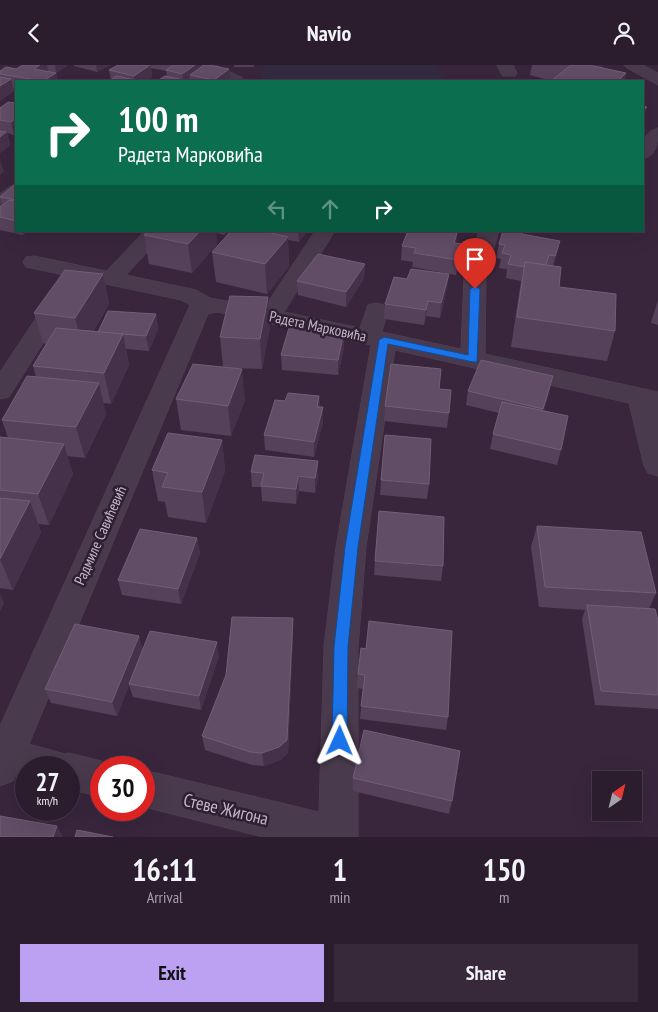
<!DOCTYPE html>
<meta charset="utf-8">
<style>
body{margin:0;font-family:"PT Sans Narrow",sans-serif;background:#37293a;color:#f1f3f6;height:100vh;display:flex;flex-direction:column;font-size:19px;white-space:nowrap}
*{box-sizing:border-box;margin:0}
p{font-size:16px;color:#a6a1aa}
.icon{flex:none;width:28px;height:28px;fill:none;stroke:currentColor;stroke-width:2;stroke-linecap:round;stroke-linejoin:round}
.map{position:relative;height:772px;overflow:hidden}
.side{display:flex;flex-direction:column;background:#2b1c2e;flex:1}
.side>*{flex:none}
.hud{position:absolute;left:15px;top:15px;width:629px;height:152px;border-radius:0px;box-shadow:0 5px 20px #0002,0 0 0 1px #473a4a;background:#0b6e4f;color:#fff;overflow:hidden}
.needle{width:32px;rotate:35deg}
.fabs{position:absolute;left:592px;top:706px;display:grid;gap:10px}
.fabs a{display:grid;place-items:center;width:50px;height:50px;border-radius:0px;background:#2b1c2e;box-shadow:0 5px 20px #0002,0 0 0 1px #473a4a;font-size:25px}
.speed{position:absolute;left:15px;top:691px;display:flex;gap:10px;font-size:25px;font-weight:700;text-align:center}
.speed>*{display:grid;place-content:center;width:65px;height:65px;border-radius:50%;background:#2b1c2e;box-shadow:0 5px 20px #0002,0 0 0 1px #473a4a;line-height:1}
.speed small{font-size:12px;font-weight:400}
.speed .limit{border:8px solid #d22;background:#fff;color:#111}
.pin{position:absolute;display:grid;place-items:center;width:42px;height:42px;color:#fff;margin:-51px -21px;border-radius:50% 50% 50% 0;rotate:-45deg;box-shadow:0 0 5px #0007}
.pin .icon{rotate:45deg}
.me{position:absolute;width:55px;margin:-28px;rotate:1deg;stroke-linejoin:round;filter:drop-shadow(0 0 4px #0008)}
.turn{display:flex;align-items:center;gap:18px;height:105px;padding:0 20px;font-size:22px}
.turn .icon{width:65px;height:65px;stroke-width:2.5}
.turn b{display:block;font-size:35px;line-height:42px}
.lanes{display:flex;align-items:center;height:48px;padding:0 20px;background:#0003;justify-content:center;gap:25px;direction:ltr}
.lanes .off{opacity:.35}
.eta{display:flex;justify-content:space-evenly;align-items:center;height:85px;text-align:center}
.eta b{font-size:30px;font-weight:700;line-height:35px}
.button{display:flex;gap:10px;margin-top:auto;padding:10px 20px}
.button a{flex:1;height:58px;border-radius:0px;background:#bca0f2;color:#111;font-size:20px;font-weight:700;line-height:58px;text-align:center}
.button a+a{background:#37293a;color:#f1f3f6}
header{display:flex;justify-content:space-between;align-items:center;height:65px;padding:0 20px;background:#2b1c2e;font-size:22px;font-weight:700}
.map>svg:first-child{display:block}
</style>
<header><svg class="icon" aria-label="back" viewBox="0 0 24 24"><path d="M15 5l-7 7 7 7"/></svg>Navio<svg class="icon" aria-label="person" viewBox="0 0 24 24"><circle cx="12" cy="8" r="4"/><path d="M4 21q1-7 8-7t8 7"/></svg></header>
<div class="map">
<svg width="658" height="772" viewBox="0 0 658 772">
<rect width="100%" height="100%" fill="#39263d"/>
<path fill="#332b41" d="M265,0h168l9,8 -2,8h-154l-25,-3z"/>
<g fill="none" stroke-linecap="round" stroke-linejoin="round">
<defs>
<g id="minor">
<path d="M195,0h21l27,13 2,3h-20l-27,-13z"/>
<path d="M497,0h16l4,8 -2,3h-12z"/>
<path d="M624,0h19l15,8v12l-31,-17z"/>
<path d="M658,63c0,13 0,28 -16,31 0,-13 0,-27 16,-31z"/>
<path d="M16,120v15l-9,7 -7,2v-15l9,-7z"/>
<path d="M145,166h22l-41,44 70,15 14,8 54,10 51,-77h20l-51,81 76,16 8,-23 8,-2 8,2 4,5 -6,22 79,17 3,-73 15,-45h20l-13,45 -1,78 173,38v84l-10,-3 -4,-7 -15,-63 -234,-53 -29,197 -8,100v190h-95l-119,-30v-37l175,42 5,-165 12,-100 35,-202 -154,-33 -9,2 -179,430 36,10 4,-1 32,8 14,6h-14v30l-32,-8v-22h-43v12l-11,-3 -2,5 -13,5v-60l190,-421 -9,-5 -155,-33 -3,-5 3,-5 8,-1 72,15z"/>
<path d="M60,227l8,2 3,5 -62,98 -9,2v-27l52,-78z"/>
</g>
</defs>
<use href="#minor" stroke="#534356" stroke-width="1"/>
<use href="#minor" fill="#4a3a4d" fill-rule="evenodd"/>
</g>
<g fill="#56415b">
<path d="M23,0h45l-12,8 2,8h-42v8l-2,-1v3l-14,10v-30l16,-2z"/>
<path d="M74,0h36l-13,7 -23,-6z"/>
<path d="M118,0h81v3l31,13h-73l10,-5 -1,-5 -15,-3 1,9 -6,4h-37l2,-1 -2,-10z"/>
<rect x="234" y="0" width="20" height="2"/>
<path d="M532,0h71v3l23,5 -2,8h-73h1l-22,-6z"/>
<path d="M8,37l6,33 -7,-2 3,12 -10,8v-45z"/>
<path d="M16,119v47h11l-4,4 -23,-5v-23l2,-2 -2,-9z"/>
<path d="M148,166h80l-4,4 -8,-2 1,11 -25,29 -43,-9 -5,-29z"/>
<path d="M231,166h76l-8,11 -11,-2 1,26 -22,28 -51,-12 -4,-30z"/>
<path d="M408,166h49l-1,12 7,1 -1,14 -6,17 -44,-8 1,-5 -12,-2 1,-14z"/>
<path d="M522,169l35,21 -4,11 6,21 56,44 -8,30 -96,-14 10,-66 -15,-3 1,-9 -8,-1 2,-9 -5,-1 3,-14z"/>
<path d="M365,199l-1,14 -18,29 -48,-12 -1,-14z"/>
<path d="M103,209l6,30 -16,28h5l58,-18 2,15 -9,22 -23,-2 3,16 -18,39 -8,-1 3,11 -21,44 -18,-2 6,18 -24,51 -11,-1 3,8 -28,58 -13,-2v-151l8,1 -6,-18 34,-43 -3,-11 13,-22 -3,-1 -9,-30z"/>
<path d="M449,209l-2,14 -7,30 -14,-2 -2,9 -40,-6 1,-15 22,-25z"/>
<path d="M658,235v25l-7,-2z"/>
<path d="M270,262l-8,42 -33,-1 16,32 -14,36 -50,-6 -5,-31 47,-32 -3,-30z"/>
<path d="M344,282l-6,28 -56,-5 -1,-15z"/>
<path d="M553,311l-10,35 18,39 -4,15 -67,-16 3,-15 6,-21 -33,-8 2,-14z"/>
<path d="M439,324l10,24 -2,15 -63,-7 1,-15z"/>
<path d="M319,331l1,11 3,15 -9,35 -49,-7 -1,-15 21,-34z"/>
<path d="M222,375l3,31 -19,52 -38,-6 -3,-15 -7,-1 -6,-31z"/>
<path d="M318,396v15l-3,17 -16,-2 -3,13 -34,-3 -1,-14h-9l-1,-15z"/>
<path d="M381,415l48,4 -2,15 -47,-4z"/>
<path d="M537,461l119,67 -7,16 9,12v88l-63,-4 -13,-86 3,-9 -46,-3 -8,-60z"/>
<path d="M197,473l3,15 -19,51 -59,-9 -4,-15z"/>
<path d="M375,496l68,5 -2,15 -67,-6z"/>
<path d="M293,567l-5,121 -8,7 -16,6 -12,-1 -47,-15 -3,-14z"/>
<path d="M361,583l87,69 -2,13 -86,-11 3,-30 -6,-1 1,-14z"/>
<path d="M143,584l76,7 -18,54 -68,-13 -4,-12 -12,31 -66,-13 -6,-14z"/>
<path d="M353,713l99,23 -3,13 -96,-23z"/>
</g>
<g fill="#46314a">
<path d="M40,0h7l2,9 -15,-5z"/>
<path d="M55,0h13l-12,8 2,8h-15l13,-8z"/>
<path d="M96,0h14l-13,7z"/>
<path d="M150,0l2,12 -6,4h-12v-5z"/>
<path d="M195,0h4l1,9 -10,1v6h-7l-1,-7z"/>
<path d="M585,0h18v3z"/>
<path d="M229,4l1,12h-16v-1z"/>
<path d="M626,8l-2,8h-6z"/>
<path d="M11,14l3,12 -14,10v-15z"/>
<path d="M647,42l-5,17v-12z"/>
<path d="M16,53v15l-2,2 -3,-13z"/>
<path d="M6,67l4,13 -10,8v-16z"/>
<path d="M0,94l4,13 -4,3z"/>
<path d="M21,166h6l-4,4z"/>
<path d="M200,166h16l1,13 -25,29 -4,-29z"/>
<path d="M298,166h9l-8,11z"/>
<path d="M457,168l-1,14 -2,-4z"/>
<path d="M288,172l1,29 -22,28 -2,-30z"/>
<path d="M560,176l-3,14 -5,15 3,-14z"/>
<path d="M463,179l-1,14 -6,17 2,-15z"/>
<path d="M365,199l-1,14 -18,29v-15z"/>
<path d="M103,209l6,30 -26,44 -8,-30z"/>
<path d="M449,209l-2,14 -7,30 1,-15z"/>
<path d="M268,232l2,30 -8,42 -2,-30z"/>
<path d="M428,236l-2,15 -2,9 2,-15z"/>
<path d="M156,249l2,15 -9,22 -3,-15z"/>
<path d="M344,267v15l-6,28v-15z"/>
<path d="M123,269l6,31 -18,39 -7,-31z"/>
<path d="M242,304l3,31 -14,36 -3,-30z"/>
<path d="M553,311l-3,15 -10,33 3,-15z"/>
<path d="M99,318l7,31 -21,44 -9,-31z"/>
<path d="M319,331l1,15 -3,-4z"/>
<path d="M323,342v15l-9,35v-15z"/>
<path d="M222,375l3,31 -19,52 -4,-31z"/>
<path d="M64,379l9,30 -24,51 -11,-31z"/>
<path d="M318,396v15l-3,17v-15z"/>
<path d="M298,411l1,15 -3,13v-15z"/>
<path d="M30,436l11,31 -28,58 -13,-31z"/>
<path d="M197,473l3,15 -19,51 -3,-15z"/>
<path d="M0,529l4,9 -4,9z"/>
<path d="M293,553v14l-5,121 -8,7 -16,6 -2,-13z"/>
<path d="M139,571l4,14 -14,34v1l-12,31 -5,-14z"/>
<path d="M217,577l2,14 -18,54 -2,-14z"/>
<path d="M57,761l6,11h-10z"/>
</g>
<g fill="#624d67" stroke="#725e76">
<path d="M23,0h17l-6,4 22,4 -13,8 -43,-7v-3l6,-4 10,2z"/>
<path d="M118,0h32l-16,11 -25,-6z"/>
<path d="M173,0h22l-13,9 -16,-4z"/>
<path d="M204,0h5l20,4 -15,11 -24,-5z"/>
<path d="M571,0h18l37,8 -8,8h-67z"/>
<path d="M116,11l19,4 -1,1h-25z"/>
<path d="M165,11l14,3 -3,2h-19z"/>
<path d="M0,12l11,2 -11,7z"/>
<path d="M8,37l8,1v15l-5,4 -11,-2v-12z"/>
<path d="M642,41l5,1 -5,5z"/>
<path d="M0,66l6,1 -6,5z"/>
<path d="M15,119h1v16l-16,-3z"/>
<path d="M9,135l7,1v20l-16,-4v-10z"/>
<path d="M148,166h52l-12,13 -44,-9z"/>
<path d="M231,166h33l24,6 -23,27 -53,-12z"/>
<path d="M408,166h38l11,2 -3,10 9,1 -5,16 -44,-7 2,-5 -14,-2z"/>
<path d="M503,166h20l-1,3 38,7 -5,15 -6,-1 -3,10 -21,-3 -1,5 -16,-3 3,-9 -9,-2 3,-8 -6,-1z"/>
<path d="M318,189l47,10 -19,28 -49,-11z"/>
<path d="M525,197l36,5 -2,20 57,7 -1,37 -98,-14z"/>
<path d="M411,204l38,5 -8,29 -13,-2 -2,9 -41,-6 9,-27 13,2z"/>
<path d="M65,205l38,4 -28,44 -41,-5z"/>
<path d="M230,231l38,1 -8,42 -40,-2z"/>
<path d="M108,246l48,3 -10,22 -48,-4z"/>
<path d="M56,263l67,6 -19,39 -71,-7z"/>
<path d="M289,263l55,4 -6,28 -57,-5z"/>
<path d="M481,295l72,16 -10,33 -75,-18z"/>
<path d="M193,299l49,5 -14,37 -52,-7z"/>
<path d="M391,299l50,5 -2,20 12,1 -2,23 -64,-7z"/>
<path d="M27,311l72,7 -23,44 -74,-7z"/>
<path d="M288,328l31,3 -2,11h6l-9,35 -50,-7 11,-35 10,1z"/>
<path d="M502,337l66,14 -7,34 -68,-16z"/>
<path d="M168,368l54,7 -20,52 -40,-5 6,-14 -16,-3z"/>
<path d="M385,370l46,4 -2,45 -48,-4z"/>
<path d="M0,372l64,7 -26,50 -38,-4z"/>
<path d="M255,390l63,6 -3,17 -17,-2 -2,13 -35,-3 3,-13 -13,-1z"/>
<path d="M0,433l30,3 -30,58z"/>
<path d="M379,446l65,6 -1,49 -68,-5z"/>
<path d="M537,461l104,6 15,61 -111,-6z"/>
<path d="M140,464l57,9 -19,51 -60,-9z"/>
<path d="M587,540l68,4 3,12v74l-57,-4z"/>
<path d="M232,552l61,1 -6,122 -8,7 -17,6 -12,-1 -48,-16 24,-61z"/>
<path d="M369,556l83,10 -4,86 -87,-11 4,-31 -7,-1 3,-26 5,1z"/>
<path d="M75,559l64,12 -27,66 -67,-13z"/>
<path d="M150,566l67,11 -18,54 -70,-12z"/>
<path d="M364,665l96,21 -8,50 -99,-23z"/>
<path d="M0,751l57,10 -4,11h-53z"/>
<path d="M77,765l36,7h-38z"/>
</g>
<path fill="#1a73e8" stroke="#114b97" d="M475,221l5,3 -3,73h-4l-85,-18 -30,203 -10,100 -1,94 -2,5 -5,2 -6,-2 -2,-5 2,-94 11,-100 34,-207 5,-3 84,18 2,-66z"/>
<g text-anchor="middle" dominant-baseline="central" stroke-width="5" stroke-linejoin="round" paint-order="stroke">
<g font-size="15" fill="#c5b6c8" stroke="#2f1f32">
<text transform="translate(318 261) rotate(12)">Радета Марковића</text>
<text transform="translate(100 470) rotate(-66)">Радмиле Савићевић</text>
</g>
<g font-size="18" fill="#c5b6c8" stroke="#2f1f32">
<text transform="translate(226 744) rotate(13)">Стеве Жигона</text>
</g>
</g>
</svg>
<div class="fabs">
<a><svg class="needle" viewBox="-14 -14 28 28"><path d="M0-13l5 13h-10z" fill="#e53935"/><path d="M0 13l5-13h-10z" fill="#a6a1aa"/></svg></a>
</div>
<div class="speed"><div>27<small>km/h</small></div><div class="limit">30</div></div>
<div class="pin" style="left:475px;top:224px;background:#d93025"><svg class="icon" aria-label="arrive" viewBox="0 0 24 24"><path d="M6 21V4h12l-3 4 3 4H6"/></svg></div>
<svg class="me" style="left:340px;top:676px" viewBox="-20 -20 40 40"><path d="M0-17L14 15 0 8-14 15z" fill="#1a73e8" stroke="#fff" stroke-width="4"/></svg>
<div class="hud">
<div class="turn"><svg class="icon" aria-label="right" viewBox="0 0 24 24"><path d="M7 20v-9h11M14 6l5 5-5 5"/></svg><div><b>100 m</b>Радета Марковића</div></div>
<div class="lanes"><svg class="icon off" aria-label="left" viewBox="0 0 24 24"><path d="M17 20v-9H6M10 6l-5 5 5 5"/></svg><svg class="icon off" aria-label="ahead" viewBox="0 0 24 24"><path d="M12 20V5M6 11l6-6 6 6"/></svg><svg class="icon" aria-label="right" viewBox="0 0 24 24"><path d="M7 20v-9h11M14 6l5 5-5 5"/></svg></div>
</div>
</div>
<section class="side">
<div class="eta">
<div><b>16:11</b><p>Arrival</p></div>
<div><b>1</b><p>min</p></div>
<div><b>150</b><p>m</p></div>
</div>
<div class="button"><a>Exit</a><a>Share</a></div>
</section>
